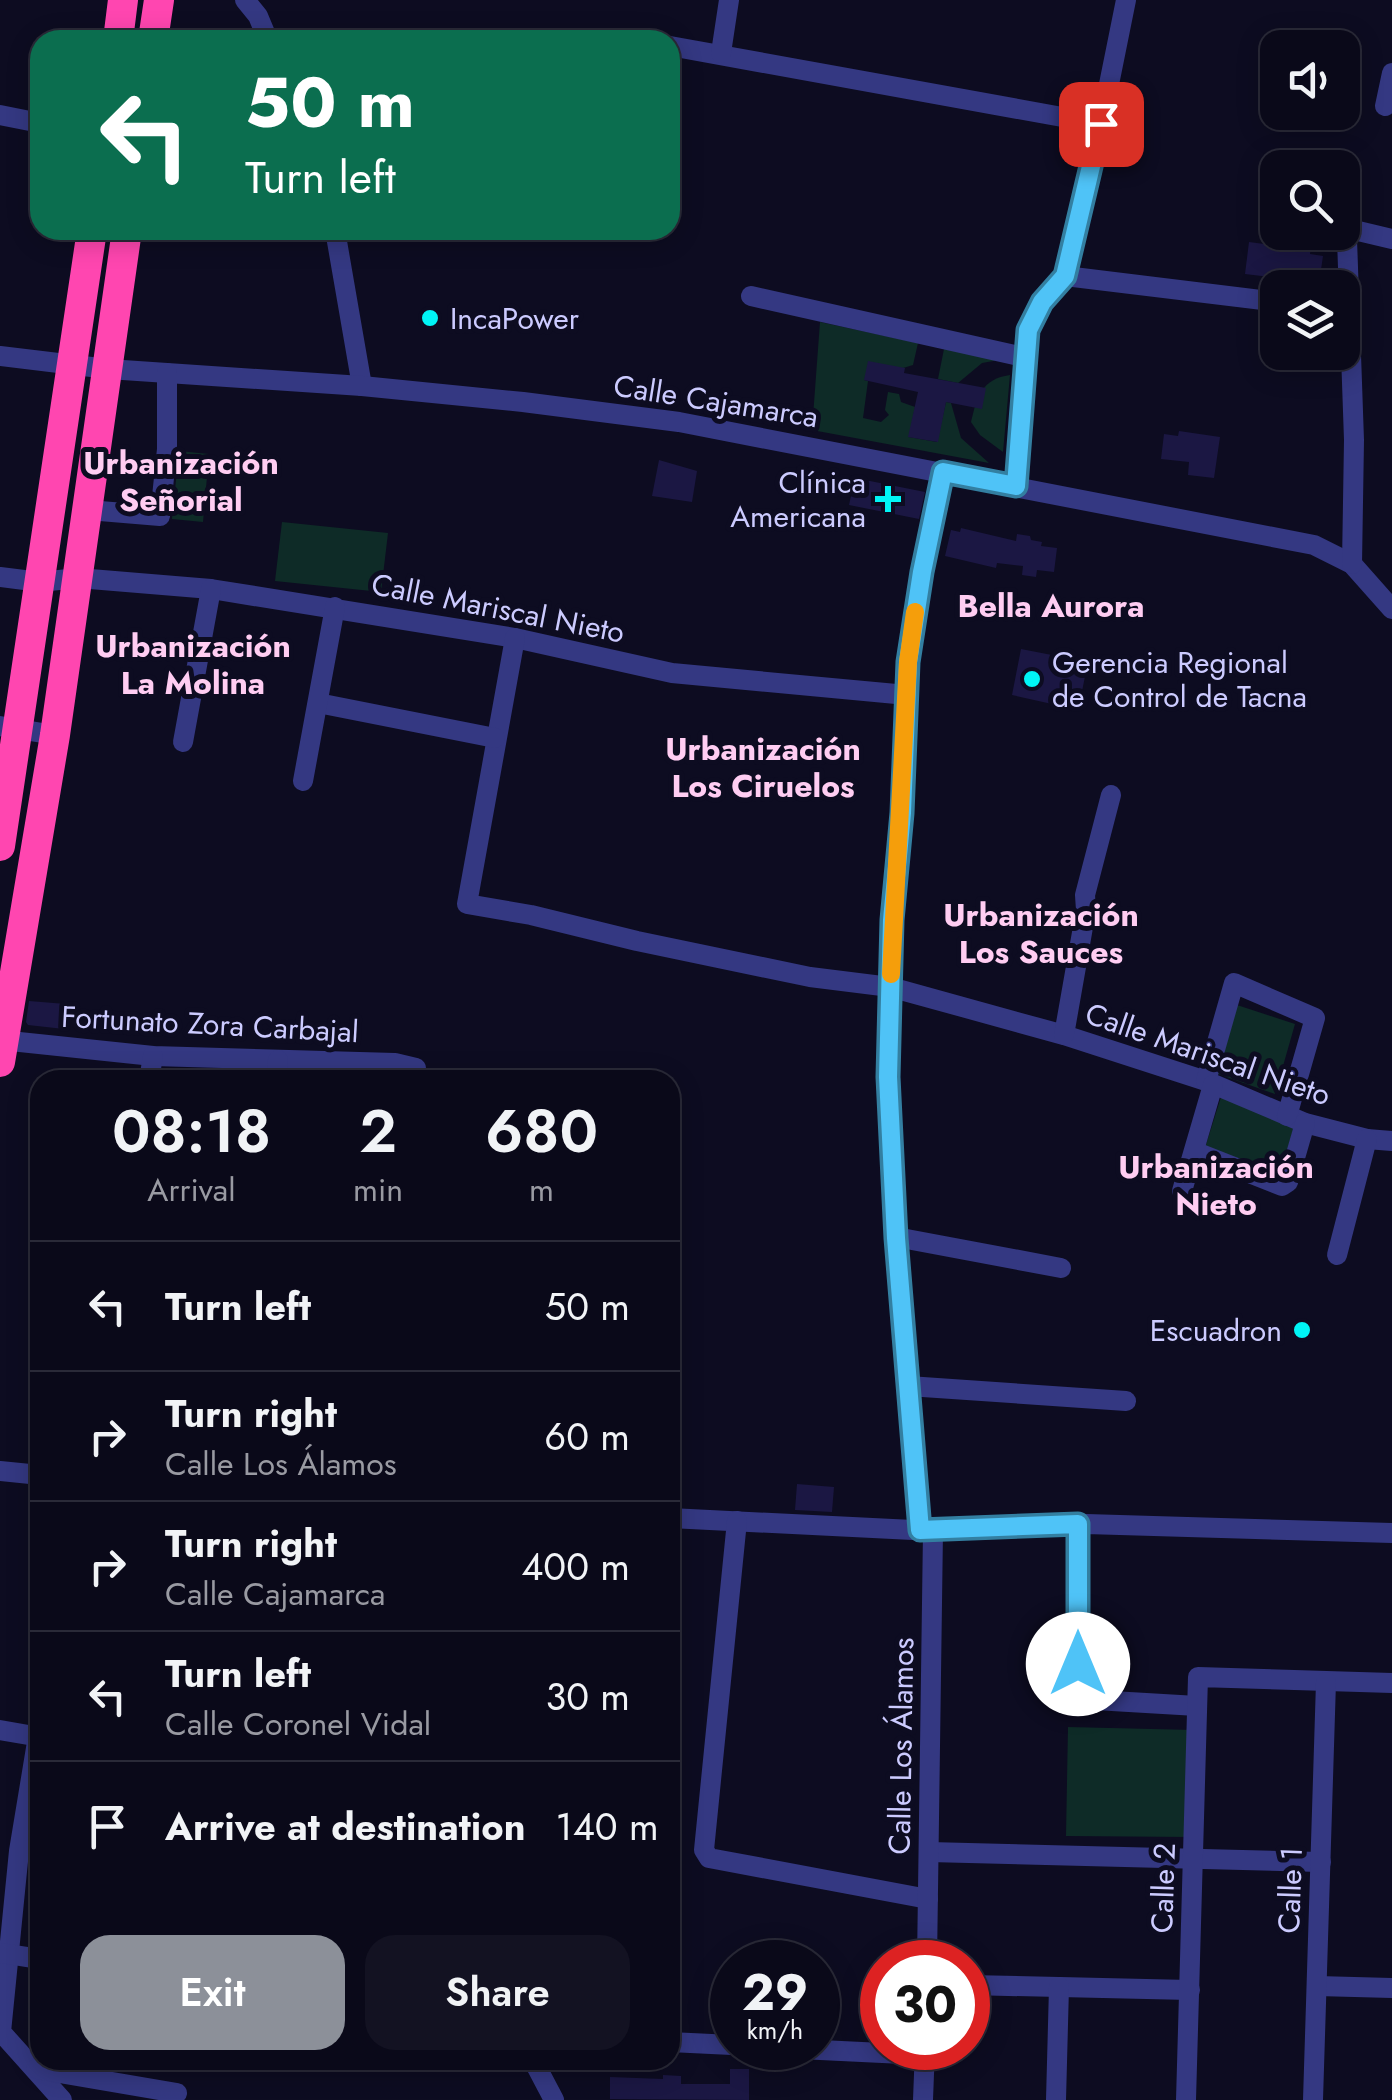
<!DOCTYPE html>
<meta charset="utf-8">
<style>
body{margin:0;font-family:Jost,sans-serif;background:#131222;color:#f1f3f6;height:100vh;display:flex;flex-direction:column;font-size:38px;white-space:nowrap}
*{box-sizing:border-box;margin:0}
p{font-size:32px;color:#999aa2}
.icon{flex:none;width:55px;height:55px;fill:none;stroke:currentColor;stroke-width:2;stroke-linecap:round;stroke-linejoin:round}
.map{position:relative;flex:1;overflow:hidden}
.sheet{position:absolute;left:30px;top:1070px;width:650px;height:1000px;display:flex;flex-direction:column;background:#0a0919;border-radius:30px;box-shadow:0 5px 25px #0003,0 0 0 2px #2a2a38}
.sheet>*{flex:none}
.hud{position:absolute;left:30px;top:30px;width:650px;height:210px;border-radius:30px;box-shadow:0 5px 25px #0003,0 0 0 2px #2a2a38;background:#0b6e4f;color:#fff;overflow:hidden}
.tools{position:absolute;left:1260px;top:30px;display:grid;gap:20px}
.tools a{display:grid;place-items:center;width:100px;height:100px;border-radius:20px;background:#0a0919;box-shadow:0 5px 25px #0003,0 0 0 2px #2a2a38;font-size:50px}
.speed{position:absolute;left:710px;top:1940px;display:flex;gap:20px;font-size:50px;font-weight:700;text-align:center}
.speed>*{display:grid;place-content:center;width:130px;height:130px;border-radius:50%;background:#0a0919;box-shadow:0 5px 25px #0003,0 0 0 2px #2a2a38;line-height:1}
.speed small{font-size:25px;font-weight:400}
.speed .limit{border:15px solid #d22;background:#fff;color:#111}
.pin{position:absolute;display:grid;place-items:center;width:85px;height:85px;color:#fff;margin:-42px;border-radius:20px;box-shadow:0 5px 15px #0006}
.me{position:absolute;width:110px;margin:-55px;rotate:0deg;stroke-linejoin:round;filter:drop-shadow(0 0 8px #0008)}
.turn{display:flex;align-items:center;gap:35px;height:210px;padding:0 50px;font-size:45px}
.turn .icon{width:130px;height:130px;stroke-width:2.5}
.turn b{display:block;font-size:70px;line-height:85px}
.eta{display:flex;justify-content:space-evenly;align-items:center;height:170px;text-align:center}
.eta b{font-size:60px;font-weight:600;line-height:70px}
.primary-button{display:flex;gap:20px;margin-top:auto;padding:20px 50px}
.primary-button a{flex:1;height:115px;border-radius:30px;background:#8c9099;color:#fff;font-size:40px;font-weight:600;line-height:115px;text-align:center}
.primary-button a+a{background:#131222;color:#f1f3f6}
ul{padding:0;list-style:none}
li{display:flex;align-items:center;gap:30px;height:130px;padding:0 50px;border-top:2px solid #2a2a38}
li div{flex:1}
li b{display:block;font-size:38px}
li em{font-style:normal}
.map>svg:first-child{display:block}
</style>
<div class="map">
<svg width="1392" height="2100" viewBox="0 0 1392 2100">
<rect width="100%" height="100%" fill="#0d0c21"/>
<g fill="#0e2b27">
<path d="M820,322l98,21 -5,22 -49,15 4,1 -5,37 18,4 8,-7 -4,-5 3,-18 11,2 2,8 14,5 -6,30 28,5 9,-40 5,1 10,35 28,25 -177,-33z"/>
<path d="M944,349l55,11 -17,3 -24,20 -20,-4z"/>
<path d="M1010,375l-7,77 -23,-17 -9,-13c6,-26 11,-43 39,-47z"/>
<path d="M179,451l30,3 -6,68 -31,-3z"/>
<path d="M282,522l106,11 -7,59 -106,-11z"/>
<path d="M1237,1005l58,19 -20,70 -57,-20z"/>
<path d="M1221,1097l73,29 -14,51 -76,-26z"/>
<path d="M1068,1727l126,3 -2,107 -126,-1z"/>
</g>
<g fill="#1b1743">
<path d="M1282,232h31l-3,22 13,2 -4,27 -74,-9 4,-32 31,4z"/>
<path d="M868,361l37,7 -1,5 82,15 -4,21 -36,-7 -8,40 -30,-5 10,-45 -54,-12z"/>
<path d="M1179,431l41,6 -6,41 -26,-3 1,-13 -28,-3 3,-25 14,2z"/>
<path d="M659,460l38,11 -5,31 -40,-6z"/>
<path d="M855,478l70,14 -6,27 -70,-14z"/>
<path d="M961,528l55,13 1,-7 13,2 1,4 11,2 -1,4 16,2 -3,24 -17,-2 -1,7 -14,-2 1,-9 -26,-3 -1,5 -51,-12 6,-26 9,2z"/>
<path d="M1021,649l67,13 -7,34 -8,-3 -3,15 -58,-13z"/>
<path d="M29,1001l37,3 -2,25 -36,-4 -2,-3z"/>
<path d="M797,1484l37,3 -2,25 -37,-2z"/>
<path d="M730,2069h19v31l-139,-1v-22l53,2v-4l18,1v8h49z"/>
</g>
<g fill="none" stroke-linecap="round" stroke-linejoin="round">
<g stroke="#343882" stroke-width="20">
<path d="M245,0l13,16 10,24"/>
<path d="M670,46l431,78"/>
<path d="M721,53l8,-53"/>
<path d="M1385,106l7,-33"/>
<path d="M0,115l40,8"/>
<path d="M335,230l27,156"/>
<path d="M1065,276l213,26"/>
<path d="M751,296l273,61"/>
<path d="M0,356l108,13 254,17 161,16 156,20 635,123 38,19 40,45"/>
<path d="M1016,486l12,-156 14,-29 23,-25 36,-152 25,-124"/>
<path d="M88,510l72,6 7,-67v-76"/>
<path d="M1352,564l2,-124 -7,-201 7,-9 38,9"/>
<path d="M0,577l40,5 38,-4 133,11 304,49 157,35 235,22"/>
<path d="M515,638l-48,266 64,11 106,26 173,36 80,10 174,48 142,46 99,42 62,16 25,2"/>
<path d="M318,703l177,35"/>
<path d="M0,726l55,9"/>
<path d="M183,742l28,-153"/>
<path d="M303,781l32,-174"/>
<path d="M1064,1035l22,-125 -1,-15 26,-100"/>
<path d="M0,1040l153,16 242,7 21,5 -1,12"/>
<path d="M149,1080l4,-24"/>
<path d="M276,1080l2,-20"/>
<path d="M1206,1081l28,-98 81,35 -28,98"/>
<path d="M1196,1152l86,34 6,-4 17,-59"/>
<path d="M1182,1191l31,-106"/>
<path d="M896,1237l165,31"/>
<path d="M1337,1255l30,-116"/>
<path d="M908,1386l218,15"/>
<path d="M0,1471l40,4"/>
<path d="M670,1518l263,13 153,-7 306,9"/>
<path d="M737,1521l-33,329 5,8 219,41"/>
<path d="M1078,1524v175l119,7"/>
<path d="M921,1530l-25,-293 -8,-160 4,-156 10,-108 6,-150 14,-91 21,-99"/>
<path d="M0,1730l40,7"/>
<path d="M38,1736l-19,115 -18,181 61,68"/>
<path d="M929,1852l392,10"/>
<path d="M0,1953l40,6"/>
<path d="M927,1962l6,-431"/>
<path d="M968,1985l222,5"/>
<path d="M1317,1986l75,2"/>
<path d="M670,2042l62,3"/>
<path d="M779,2048l145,7"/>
<path d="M533,2060l21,40"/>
<path d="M36,2069l141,24"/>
<path d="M923,2100l2,-52"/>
<path d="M1056,2100l3,-113"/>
<path d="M1186,2100l12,-423 194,6"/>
<path d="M1313,2100l13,-418"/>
</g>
<g stroke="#ff46b0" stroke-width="30">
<path d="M118,40l5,-40"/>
<path d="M153,40l6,-40"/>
<path d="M0,846l92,-616"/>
<path d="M0,1062l55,-327 72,-505"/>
</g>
</g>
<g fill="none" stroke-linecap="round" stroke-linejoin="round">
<defs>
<path id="route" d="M1078,1664v-140l-158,6 -24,-292 -8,-161 4,-157 10,-107 6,-151 14,-90 21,-100 73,14 12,-156 14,-28 23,-26 36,-152"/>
</defs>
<use href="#route" stroke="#337fa1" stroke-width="25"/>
<use href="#route" stroke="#4fc3f7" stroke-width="18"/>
<path stroke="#f59e0b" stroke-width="18" d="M891,974l17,-312 7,-50"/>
</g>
<g fill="#00f5f6" stroke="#0d0c21" stroke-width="4">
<circle cx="430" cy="318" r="10"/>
<path d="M883 484h10v10h10v10h-10v10h-10v-10h-10v-10h10z"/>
<circle cx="1032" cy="679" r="10"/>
<circle cx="1302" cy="1330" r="10"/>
</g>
<g text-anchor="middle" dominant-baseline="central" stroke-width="10" stroke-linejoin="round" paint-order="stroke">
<g font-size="30" fill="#cccbff" stroke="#0d0c21" text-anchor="start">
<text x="450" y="318">IncaPower</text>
<text x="866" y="482" text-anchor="end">Clínica<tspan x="866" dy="34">Americana</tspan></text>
<text x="1052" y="662">Gerencia Regional<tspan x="1052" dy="34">de Control de Tacna</tspan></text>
<text x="1282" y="1330" text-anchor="end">Escuadron</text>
</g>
<g font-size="30" fill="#cccbff" stroke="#0d0c21">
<text transform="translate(716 401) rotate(9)">Calle Cajamarca</text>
<text transform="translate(498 608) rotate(11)">Calle Mariscal Nieto</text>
<text transform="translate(210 1024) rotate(3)">Fortunato Zora Carbajal</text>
<text transform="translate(1208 1054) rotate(19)">Calle Mariscal Nieto</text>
<text transform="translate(901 1746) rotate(-89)">Calle Los Álamos</text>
<text transform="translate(1163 1888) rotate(-88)">Calle 2</text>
<text transform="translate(1290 1890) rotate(-88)">Calle 1</text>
</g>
<g font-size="32" font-weight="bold" fill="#ffcdf2" stroke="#0d0c21">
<text x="181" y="463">Urbanización<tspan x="181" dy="37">Señorial</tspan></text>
<text x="1051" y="606">Bella Aurora</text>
<text x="193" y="646">Urbanización<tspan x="193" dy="37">La Molina</tspan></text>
<text x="763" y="749">Urbanización<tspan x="763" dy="37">Los Ciruelos</tspan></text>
<text x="1041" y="915">Urbanización<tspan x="1041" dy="37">Los Sauces</tspan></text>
<text x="1216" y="1167">Urbanización<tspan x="1216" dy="37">Nieto</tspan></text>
</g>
</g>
</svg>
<div class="tools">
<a><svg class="icon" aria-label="sound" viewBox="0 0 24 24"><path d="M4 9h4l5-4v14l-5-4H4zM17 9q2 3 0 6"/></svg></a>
<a><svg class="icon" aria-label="search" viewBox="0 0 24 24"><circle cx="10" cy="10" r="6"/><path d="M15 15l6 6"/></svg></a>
<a><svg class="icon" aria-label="layers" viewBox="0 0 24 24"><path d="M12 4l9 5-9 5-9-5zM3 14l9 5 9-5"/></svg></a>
</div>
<div class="speed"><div>29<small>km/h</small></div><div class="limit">30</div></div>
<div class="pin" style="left:1101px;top:124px;background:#d93025"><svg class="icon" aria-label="arrive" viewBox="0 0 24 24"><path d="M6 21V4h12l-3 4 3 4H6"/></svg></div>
<svg class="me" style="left:1078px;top:1664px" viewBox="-20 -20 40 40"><circle r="19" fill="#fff"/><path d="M0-13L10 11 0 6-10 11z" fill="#4fc3f7"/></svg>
<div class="hud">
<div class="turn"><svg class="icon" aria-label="left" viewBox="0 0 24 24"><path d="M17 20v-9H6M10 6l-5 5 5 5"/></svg><div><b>50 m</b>Turn left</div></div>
</div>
<section class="sheet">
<div class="eta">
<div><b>08:18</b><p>Arrival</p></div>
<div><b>2</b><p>min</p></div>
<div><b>680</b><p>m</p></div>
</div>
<ul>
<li><svg class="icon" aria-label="left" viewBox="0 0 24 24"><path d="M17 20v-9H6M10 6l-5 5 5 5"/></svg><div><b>Turn left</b></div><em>50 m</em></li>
<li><svg class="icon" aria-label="right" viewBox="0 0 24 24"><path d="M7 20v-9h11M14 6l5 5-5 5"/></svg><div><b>Turn right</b><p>Calle Los Álamos</p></div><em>60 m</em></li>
<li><svg class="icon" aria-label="right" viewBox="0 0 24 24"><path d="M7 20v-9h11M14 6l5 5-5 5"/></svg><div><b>Turn right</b><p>Calle Cajamarca</p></div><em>400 m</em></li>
<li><svg class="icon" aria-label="left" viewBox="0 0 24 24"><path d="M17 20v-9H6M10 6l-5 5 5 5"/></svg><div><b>Turn left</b><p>Calle Coronel Vidal</p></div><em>30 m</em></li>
<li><svg class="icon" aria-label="arrive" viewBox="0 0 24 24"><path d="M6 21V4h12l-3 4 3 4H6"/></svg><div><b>Arrive at destination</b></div><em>140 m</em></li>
</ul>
<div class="primary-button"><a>Exit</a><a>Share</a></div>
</section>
</div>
